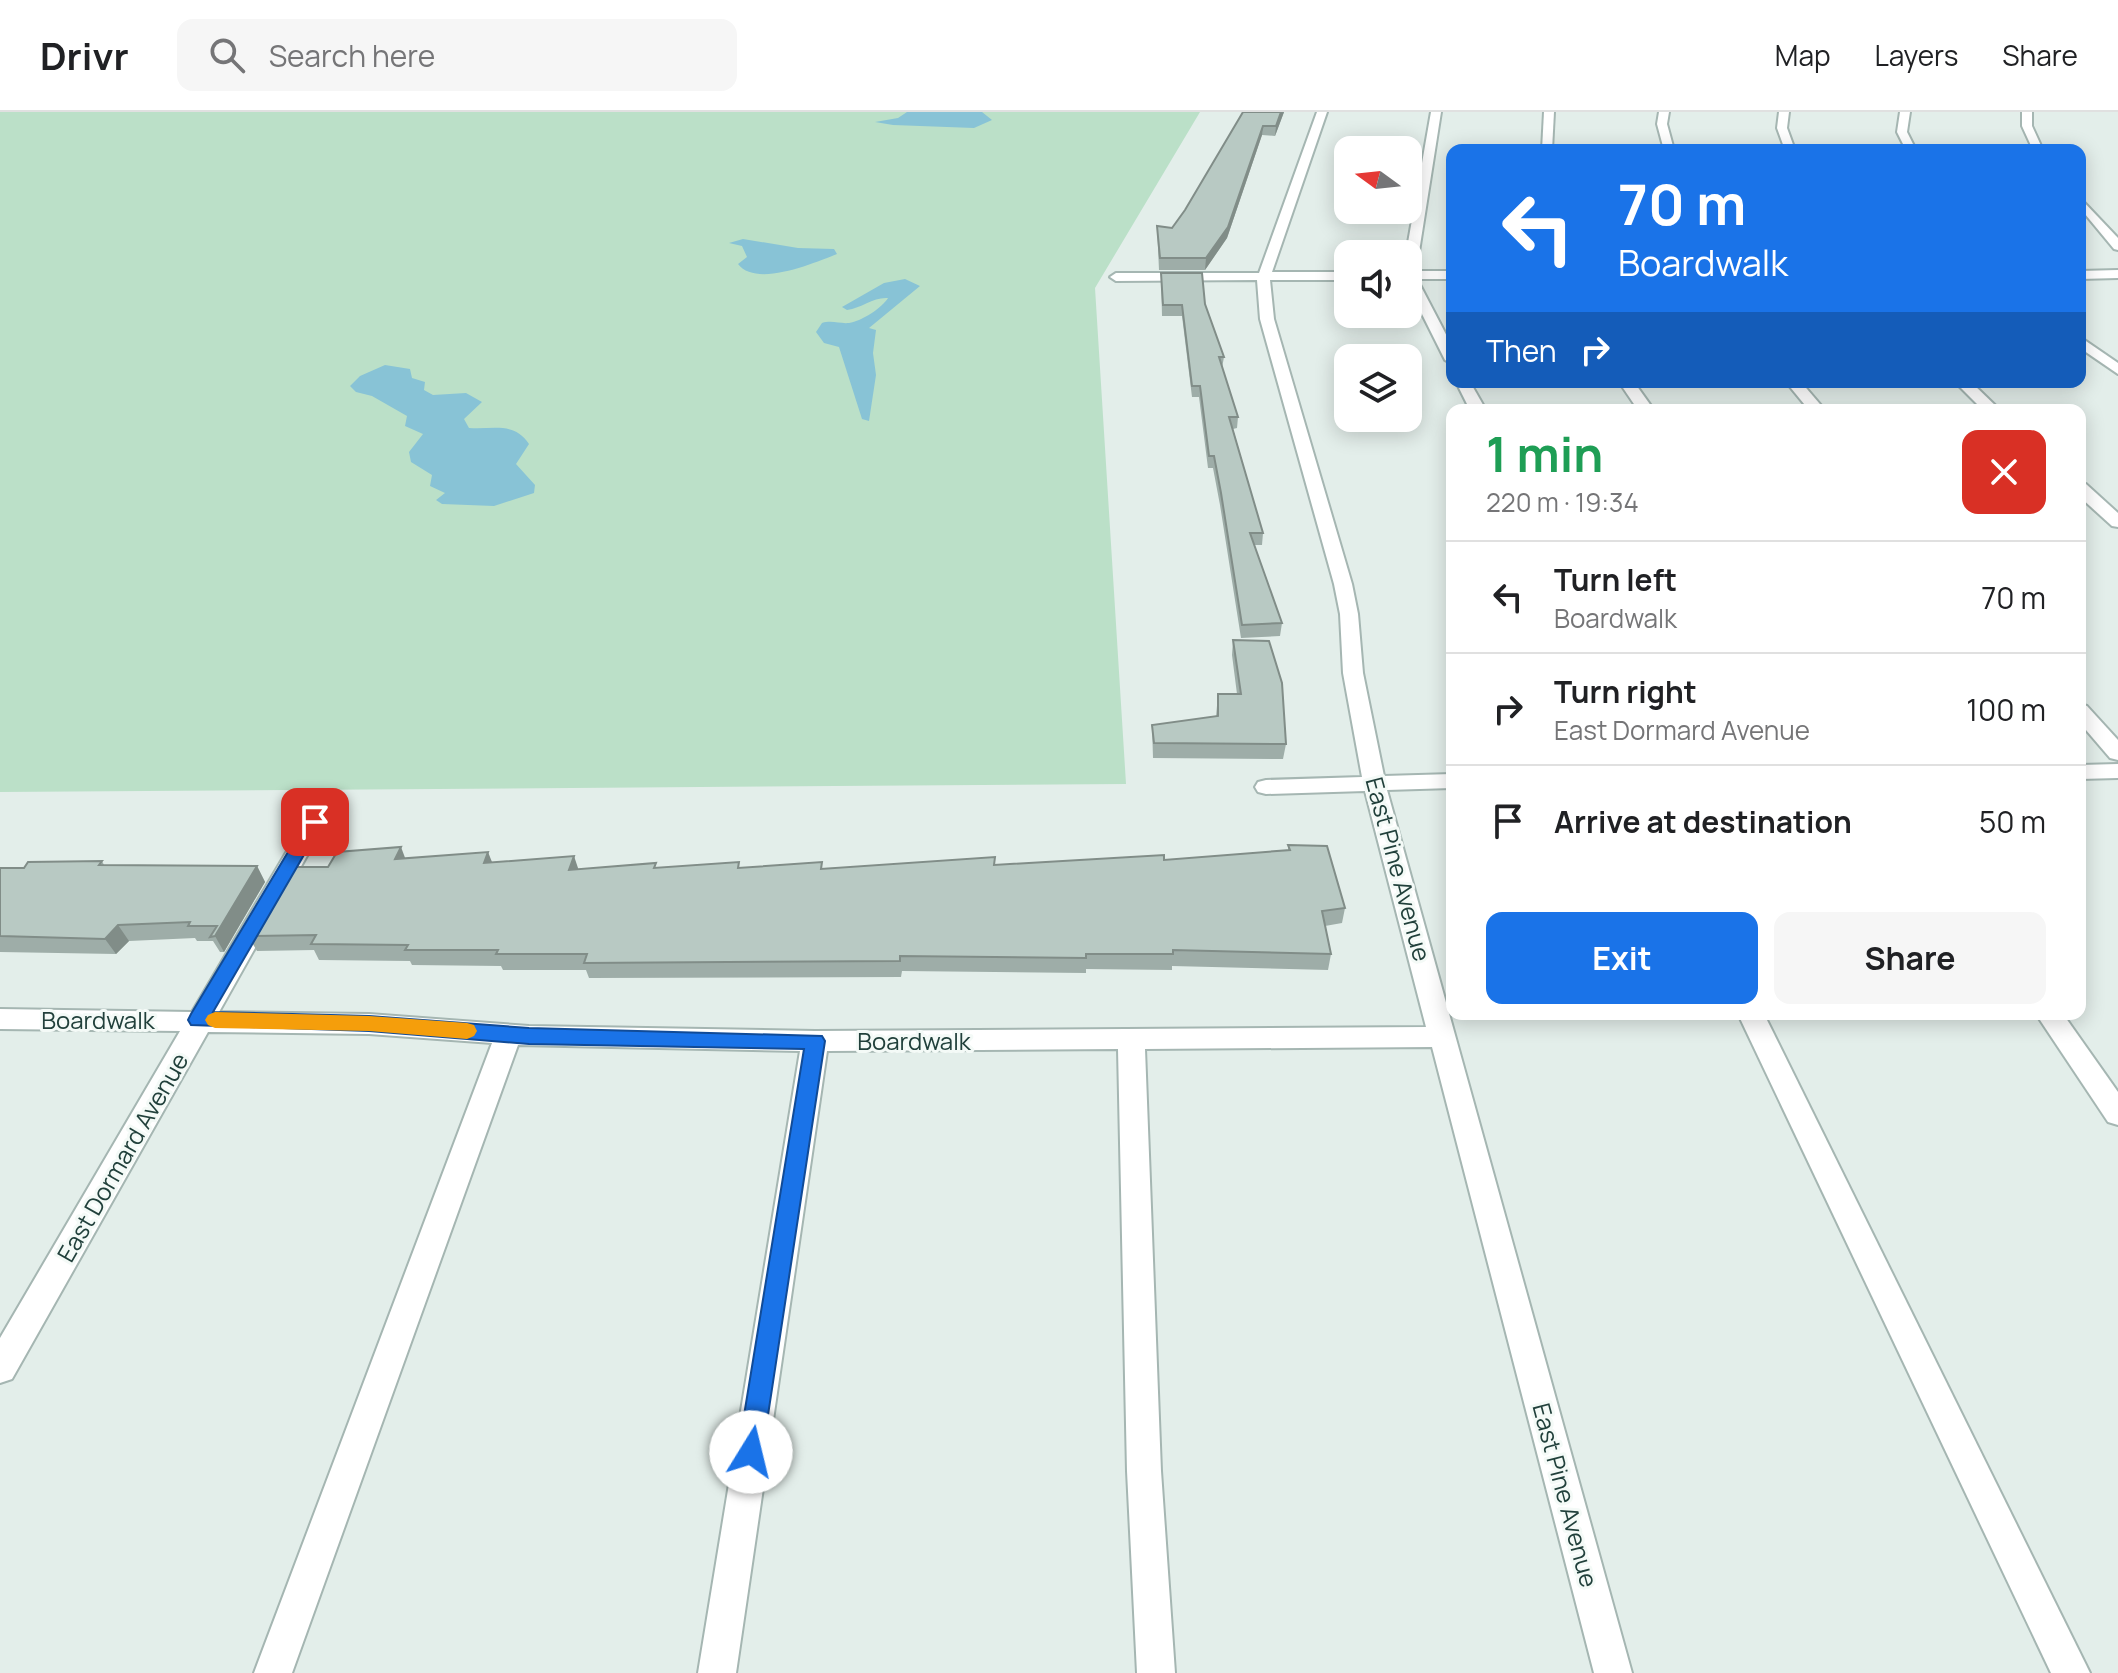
<!DOCTYPE html>
<meta charset="utf-8">
<style>
body{margin:0;font-family:Manrope,sans-serif;background:#f6f6f6;color:#202124;height:100vh;display:flex;flex-direction:column;font-size:30px;white-space:nowrap}
*{box-sizing:border-box;margin:0}
p{font-size:26px;color:#757577}
.icon{flex:none;width:44px;height:44px;fill:none;stroke:currentColor;stroke-width:2;stroke-linecap:round;stroke-linejoin:round}
.map{position:relative;flex:1;overflow:hidden}
.sheet{position:absolute;left:1446px;top:292px;width:640px;height:616px;display:flex;flex-direction:column;background:#fff;border-radius:16px;box-shadow:0 4px 20px #0003}
.sheet>*{flex:none}
.hud{position:absolute;left:1446px;top:32px;width:640px;height:244px;border-radius:16px;box-shadow:0 4px 20px #0003;background:#1a73e8;color:#fff;overflow:hidden}
.needle{width:52px;rotate:285deg}
.buttons{position:absolute;left:1334px;top:24px;display:grid;gap:16px}
.buttons a{display:grid;place-items:center;width:88px;height:88px;border-radius:16px;background:#fff;box-shadow:0 4px 20px #0003;font-size:40px}
.pin{position:absolute;display:grid;place-items:center;width:68px;height:68px;color:#fff;margin:-34px;border-radius:16px;box-shadow:0 4px 12px #0006}
.me{position:absolute;width:88px;margin:-44px;rotate:9deg;stroke-linejoin:round;filter:drop-shadow(0 0 6px #0008)}
.turn{display:flex;align-items:center;gap:28px;height:168px;padding:0 40px;font-size:36px}
.turn .icon{width:104px;height:104px;stroke-width:2.5}
.turn b{display:block;font-size:56px;line-height:68px}
.then{display:flex;align-items:center;height:76px;padding:0 40px;background:#0003;gap:16px;font-size:30px}
.round{display:grid;place-items:center;flex:none;width:84px;height:84px;border-radius:16px;background:#f6f6f6}
.head{display:flex;align-items:center;justify-content:space-between;height:136px;padding:0 40px}
h1{font-size:48px;font-weight:700;line-height:60px;color:#1e9e55}
.cta{display:flex;gap:16px;margin-top:auto;padding:16px 40px}
.cta a{flex:1;height:92px;border-radius:16px;background:#1a73e8;color:#fff;font-size:32px;font-weight:700;line-height:92px;text-align:center}
.cta a+a{background:#f6f6f6;color:#202124}
ul{padding:0;list-style:none}
li{display:flex;align-items:center;gap:24px;height:112px;padding:0 40px;border-top:2px solid #e0e0e0}
li div{flex:1}
li b{display:block;font-size:30px}
li em{font-style:normal}
header{display:flex;align-items:center;gap:48px;box-sizing:border-box;height:112px;padding:0 40px;background:#fff;border-bottom:2px solid #e0e0e0}
header strong{font-size:38px}
nav{display:flex;gap:44px;margin-inline-start:auto;font-size:28px}
.search{width:560px;height:72px;background:#f6f6f6;display:flex;align-items:center;gap:20px;box-sizing:border-box;padding:0 28px;border-radius:16px;color:#757577;font-size:30px}
.map>svg:first-child{display:block}
</style>
<header>
<strong>Drivr</strong>
<div class="search"><svg class="icon" aria-label="search" viewBox="0 0 24 24"><circle cx="10" cy="10" r="6"/><path d="M15 15l6 6"/></svg>Search here</div>
<nav><a>Map</a><a>Layers</a><a>Share</a></nav>
</header>
<div class="map">
<svg width="2118" height="1561" viewBox="0 0 2118 1561">
<rect width="100%" height="100%" fill="#e3eeea"/>
<path fill="#bbe0c8" d="M0,0h1200l-105,176 31,496 -1126,8z"/>
<g fill="#88c3d6">
<path d="M907,0h75l10,8 -18,8 -81,-3 -18,-3 23,-4z"/>
<path d="M743,127l55,9 36,1 3,5c-23,9 -81,34 -99,10l9,-7 -5,-11 -13,-3z"/>
<path d="M905,167l15,7 -51,42 7,2 -3,23 3,22 -7,46 -7,-2 -23,-72 -15,-4 -8,-11 6,-9c10,-3 18,1 27,0 13,-2 33,-15 39,-25 -15,-1 -26,10 -41,12l-5,-3 42,-24z"/>
<path d="M385,253l25,4 2,9 13,4 -1,8 9,5 33,-2 16,9 -18,17 5,9c23,2 45,-7 60,16l-13,20 19,21 -1,8 -40,13 -52,-2 -6,-4 9,-7 -15,-7 2,-11 -21,-13 -2,-10 14,-18 -18,-8 2,-10 -35,-20 -16,-4 -6,-6 10,-10z"/>
</g>
<g fill="none" stroke-linecap="round" stroke-linejoin="round">
<defs>
<g id="minor">
<path d="M1317,0h10l-55,160h76v8h-78l4,39 78,265 6,30 5,59 21,103 68,-2v14l-65,2 245,883h-38l-162,-626 -287,2 16,422 14,202h-38l-10,-202 -9,-422 -291,2 -91,622h-38l102,-622 -282,-6 -226,628h-38l238,-630 -123,-9 -161,-2 -196,347 -12,4v-45l180,-307 -180,-2v-20l192,3 115,-195h16l3,5 -107,190 150,2 160,12 286,5 611,-4 -61,-236 -99,3 -8,-2 -3,-5 3,-5 8,-2 96,-3 -19,-104 -3,-59 -6,-30 -74,-265 -3,-39 -141,1 -6,-4 6,-4h143z"/>
<path d="M1431,0h10l-25,159h36v8h-35l35,67v18l-7,-4 -37,-74 -2,-32z"/>
<path d="M1544,0h10l-2,38h-10z"/>
<path d="M1659,0h10l-2,12 7,26h-10l-7,-26z"/>
<path d="M1779,0h10l-2,16 8,22h-10l-8,-22z"/>
<path d="M1900,0h10l-3,20 9,18h-10l-9,-18z"/>
<path d="M2022,0h10v14l11,24h-10l-11,-24z"/>
<path d="M2080,86l38,40v12l-4,-1 -34,-41z"/>
<path d="M2118,158v8l-38,1v-8z"/>
<path d="M2080,225l38,26v11l-38,-26z"/>
<path d="M1456,270h14l16,28h-16z"/>
<path d="M1619,270h15l20,28h-16z"/>
<path d="M1786,270h15l24,28h-16z"/>
<path d="M1955,270h16l29,28h-17z"/>
<path d="M2080,371l6,1 32,29v14l-6,-1 -32,-29z"/>
<path d="M2080,592l7,2 31,34v20l-8,-2 -30,-35z"/>
<path d="M2118,652v14l-38,1v-14z"/>
<path d="M1738,902h26l326,659h-39z"/>
<path d="M2036,902h27l55,78v33l-10,-3z"/>
</g>
</defs>
<use href="#minor" stroke="#a5b6b2" stroke-width="4"/>
<use href="#minor" fill="#fff" fill-rule="evenodd"/>
</g>
<g fill="#9eada8">
<path d="M1243,0h41l-9,24 -13,-1 -35,103 -22,32h-46l-2,-44 15,2 13,-18z"/>
<path d="M1161,161l44,31 19,53 -2,11 16,49 -1,11 -4,1 30,104 -1,12h-8l28,78 -2,13 -39,2 -21,-133 -7,-37h-5l-9,-71h-7l-10,-81h-20z"/>
<path d="M1233,528l53,104 -3,15 -130,-1 -1,-33 64,-8 2,-23h19l-5,-39z"/>
<path d="M1288,733l57,63 -3,15 -17,3 6,28 -3,16 -156,-4v4l-86,-1v4l-184,-2 -1,6 -312,1 -3,-8h-83l-2,-4 -89,-1 -2,-4 -91,-1 -5,-10 -57,1 -9,-15 80,-69 77,-9 87,4 86,7 246,-1 171,-3 169,-5 124,-10z"/>
<path d="M102,749l2,4 153,1 8,16 -41,70h-4l-7,-11h-16l-2,-3 -66,3 -13,13 -116,-2v-84h24z"/>
</g>
<g fill="#818d88">
<path d="M1281,0h3l-9,24 1,-10z"/>
<path d="M1263,14l-1,9 -35,103 -22,32 1,-12z"/>
<path d="M401,735l6,16 -12,-4z"/>
<path d="M488,740l6,15 -10,-4z"/>
<path d="M574,744l5,15 -10,-1z"/>
<path d="M257,754l8,16 -41,70 -9,-16z"/>
<path d="M118,813l11,16 -13,13 -11,-15z"/>
</g>
<g fill="#b8c9c3" stroke="#818d88" stroke-width="2">
<path d="M1243,0h38l-5,14h-13l-35,101 -22,31h-46l-3,-32 15,2 13,-18z"/>
<path d="M1161,161h41l3,31 19,53h-5l19,60h-9l34,116h-13l32,90 -40,2 -21,-132 -7,-37h-5l-9,-70h-8l-10,-81h-19z"/>
<path d="M1233,528l36,1 13,42 4,61 -132,-1 -2,-18 66,-9v-22h23z"/>
<path d="M1288,733l39,1 18,62 -23,3 9,43 -158,-4v4h-87v4l-186,-2v5l-316,2 3,-9h-91l2,-4h-93l3,-5 -97,-1 5,-9 -68,1 39,-69h41l9,-15 64,-5 -6,12 93,-7 -4,11 90,-7 -5,14 87,-7 -2,5 85,-6 -1,6 84,-6 -1,7 174,-12 -1,8 170,-10v5l126,-10z"/>
<path d="M102,749l-3,4 158,1 -42,70 -5,1 7,-11h-29l2,-4 -72,3 -13,14 -105,-3v-68h24l4,-6z"/>
</g>
<path fill="#1a73e8" stroke="#114b97" stroke-width="2" d="M315,704l8,6 -110,190 156,4 160,12 293,8 3,5 -64,420 -10,4 -9,-4 -4,-9 66,-403 -275,-5 -160,-13 -178,-6 -3,-5 3,-6 115,-192z"/>
<path fill="#f59e0b" d="M215,900l154,4 98,7 7,2 3,6 -3,5 -7,3 -98,-8 -154,-3 -7,-3 -3,-5 3,-5z"/>
<g text-anchor="middle" dominant-baseline="central" stroke-width="6" stroke-linejoin="round" paint-order="stroke">
<g font-size="24" fill="#21403b" stroke="#f4faf7">
<text transform="translate(1399 757) rotate(75)">East Pine Avenue</text>
<text x="98" y="907">Boardwalk</text>
<text x="914" y="928">Boardwalk</text>
<text transform="translate(122 1045) rotate(-60)">East Dormard Avenue</text>
<text transform="translate(1566 1383) rotate(75)">East Pine Avenue</text>
</g>
</g>
</svg>
<div class="buttons">
<a><svg class="needle" viewBox="-14 -14 28 28"><path d="M0-13l5 13h-10z" fill="#e53935"/><path d="M0 13l5-13h-10z" fill="#757577"/></svg></a>
<a><svg class="icon" aria-label="sound" viewBox="0 0 24 24"><path d="M4 9h4l5-4v14l-5-4H4zM17 9q2 3 0 6"/></svg></a>
<a><svg class="icon" aria-label="layers" viewBox="0 0 24 24"><path d="M12 4l9 5-9 5-9-5zM3 14l9 5 9-5"/></svg></a>
</div>
<div class="pin" style="left:315px;top:710px;background:#d93025"><svg class="icon" aria-label="arrive" viewBox="0 0 24 24"><path d="M6 21V4h12l-3 4 3 4H6"/></svg></div>
<svg class="me" style="left:751px;top:1340px" viewBox="-20 -20 40 40"><circle r="19" fill="#fff"/><path d="M0-13L10 11 0 6-10 11z" fill="#1a73e8"/></svg>
<div class="hud">
<div class="turn"><svg class="icon" aria-label="left" viewBox="0 0 24 24"><path d="M17 20v-9H6M10 6l-5 5 5 5"/></svg><div><b>70 m</b>Boardwalk</div></div>
<div class="then">Then<svg class="icon" aria-label="right" viewBox="0 0 24 24"><path d="M7 20v-9h11M14 6l5 5-5 5"/></svg></div>
</div>
<section class="sheet">
<div class="head"><div><h1>1 min</h1><p>220 m · 19:34</p></div><a class="round" style="background:#d93025;color:#fff"><svg class="icon" aria-label="close" viewBox="0 0 24 24"><path d="M6 6l12 12M18 6L6 18"/></svg></a></div>
<ul>
<li><svg class="icon" aria-label="left" viewBox="0 0 24 24"><path d="M17 20v-9H6M10 6l-5 5 5 5"/></svg><div><b>Turn left</b><p>Boardwalk</p></div><em>70 m</em></li>
<li><svg class="icon" aria-label="right" viewBox="0 0 24 24"><path d="M7 20v-9h11M14 6l5 5-5 5"/></svg><div><b>Turn right</b><p>East Dormard Avenue</p></div><em>100 m</em></li>
<li><svg class="icon" aria-label="arrive" viewBox="0 0 24 24"><path d="M6 21V4h12l-3 4 3 4H6"/></svg><div><b>Arrive at destination</b></div><em>50 m</em></li>
</ul>
<div class="cta"><a>Exit</a><a>Share</a></div>
</section>
</div>
